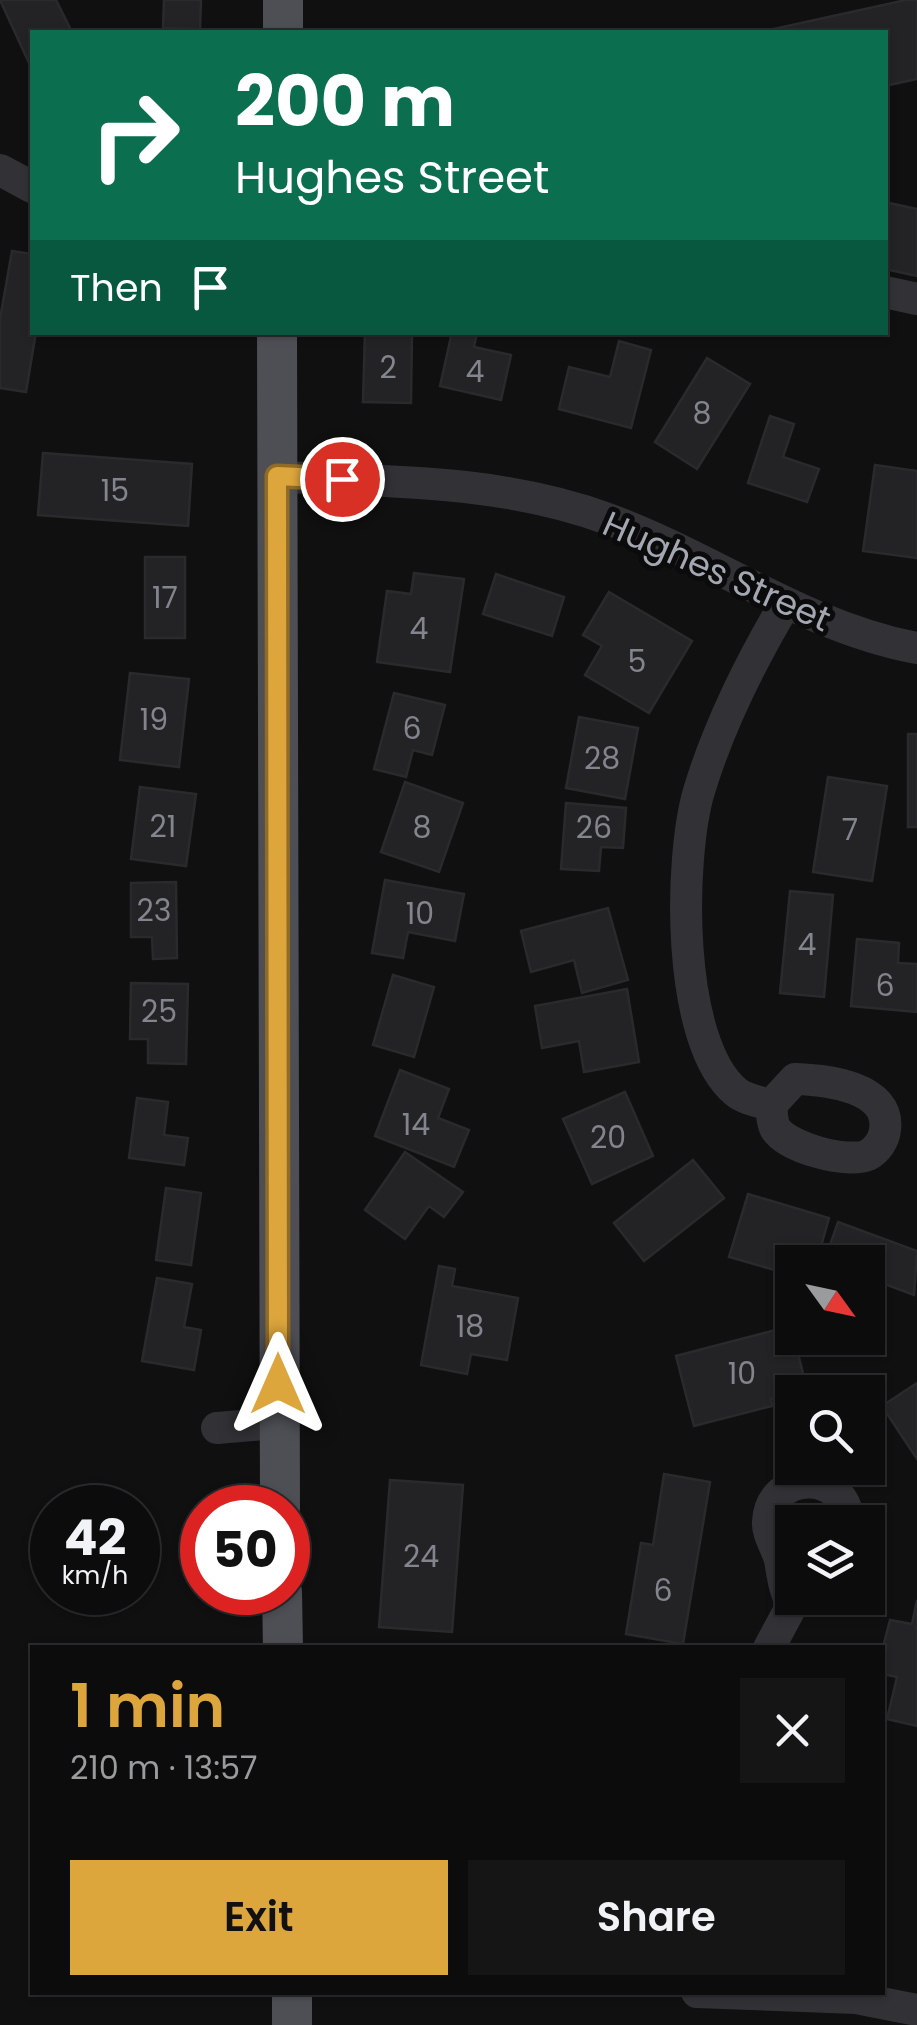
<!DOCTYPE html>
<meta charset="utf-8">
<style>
body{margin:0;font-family:Poppins,sans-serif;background:#151516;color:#f1f3f6;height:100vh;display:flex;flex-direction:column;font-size:38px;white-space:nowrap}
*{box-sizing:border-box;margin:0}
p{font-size:32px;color:#9a9b9d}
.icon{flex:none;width:55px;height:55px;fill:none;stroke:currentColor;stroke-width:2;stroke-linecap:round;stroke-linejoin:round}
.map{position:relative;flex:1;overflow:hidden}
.side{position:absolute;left:30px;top:1645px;width:855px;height:350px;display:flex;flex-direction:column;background:#0c0c0d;border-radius:0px;box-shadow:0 2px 8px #0004,0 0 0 2px #2c2c2e}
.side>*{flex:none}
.guide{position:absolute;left:30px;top:30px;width:858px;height:305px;border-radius:0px;box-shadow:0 2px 8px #0004,0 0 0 2px #2c2c2e;background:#0b6e4f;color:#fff;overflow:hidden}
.needle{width:65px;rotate:123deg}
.fabs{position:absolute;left:775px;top:1245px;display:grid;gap:20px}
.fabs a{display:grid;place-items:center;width:110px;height:110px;border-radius:0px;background:#0c0c0d;box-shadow:0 2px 8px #0004,0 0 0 2px #2c2c2e;font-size:50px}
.speed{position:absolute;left:30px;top:1485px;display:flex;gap:20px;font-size:50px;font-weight:700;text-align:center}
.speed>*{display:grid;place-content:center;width:130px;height:130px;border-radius:50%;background:#0c0c0d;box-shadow:0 2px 8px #0004,0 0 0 2px #2c2c2e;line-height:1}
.speed small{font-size:25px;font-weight:400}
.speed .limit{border:15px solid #d22;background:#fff;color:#111}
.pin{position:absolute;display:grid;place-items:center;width:85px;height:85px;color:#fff;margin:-42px;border:5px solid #fff;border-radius:50%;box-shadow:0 2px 10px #0007}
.me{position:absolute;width:110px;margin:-55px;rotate:0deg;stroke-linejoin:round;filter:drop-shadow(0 0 8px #0008)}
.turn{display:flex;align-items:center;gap:35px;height:210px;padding:0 40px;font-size:45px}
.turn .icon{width:130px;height:130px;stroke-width:2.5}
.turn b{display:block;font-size:70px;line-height:85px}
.then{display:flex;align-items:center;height:95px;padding:0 40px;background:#0003;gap:20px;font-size:38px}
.round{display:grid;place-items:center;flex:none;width:105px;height:105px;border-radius:0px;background:#151516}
.overview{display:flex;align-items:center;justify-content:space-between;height:170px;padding:0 40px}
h1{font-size:60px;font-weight:600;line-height:75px;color:#dda63d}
.action{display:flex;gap:20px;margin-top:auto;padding:20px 40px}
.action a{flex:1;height:115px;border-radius:0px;background:#dda63d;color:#111;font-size:40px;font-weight:600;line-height:115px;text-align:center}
.action a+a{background:#151516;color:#f1f3f6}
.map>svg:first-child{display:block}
</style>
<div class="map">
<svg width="917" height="2025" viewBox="0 0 917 2025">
<rect width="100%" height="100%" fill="#101011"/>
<g fill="#232325" stroke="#2a2a2d" stroke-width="2.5">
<path d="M0,0h56l16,32h-40v30l-3,1z"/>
<path d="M164,0h37l-1,29 -37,-1z"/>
<path d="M906,0h11v79l-32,7v-54h-125z"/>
<path d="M885,202l32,7v67l-32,-7z"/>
<path d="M12,251l20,3v78h4l-10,60 -26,-4v-69z"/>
<path d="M365,332h47l-1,71 -48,-1z"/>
<path d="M452,332h25l-3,15 37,8 -10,45 -61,-14z"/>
<path d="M619,341l32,9 -20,78 -72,-19 10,-42 41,10z"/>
<path d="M707,358l43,26 -53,85 -42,-27z"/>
<path d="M770,416l24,8 -11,33 36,12 -12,33 -59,-19z"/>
<path d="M43,453l149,11 -4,62 -150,-11z"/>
<path d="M875,465l42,6v87l-54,-7z"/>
<rect x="145" y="557" width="40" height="81"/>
<path d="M414,573l50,6 -14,93 -73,-10 10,-71 24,3z"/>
<path d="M496,574l68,23 -12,39 -69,-22z"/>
<path d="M609,592l83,49 -43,72 -64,-38 17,-29 -19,-11z"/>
<path d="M130,673l59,6 -10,88 -59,-7z"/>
<path d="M394,693l51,12 -13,50 -19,-5 -7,27 -32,-8z"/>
<path d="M579,717l59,11 -13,71 -59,-11z"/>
<rect x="908" y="734" width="9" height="93"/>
<path d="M828,777l59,9 -15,95 -59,-9z"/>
<path d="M405,782l58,21 -24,69 -58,-20z"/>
<path d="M140,787l56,7 -10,72 -55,-7z"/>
<path d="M566,803l60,5 -3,40 -22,-1 -2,24 -38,-2z"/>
<path d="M385,880l79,14 -9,47 -47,-9 -5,26 -31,-5z"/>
<path d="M176,882l1,76 -24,1 -1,-22h-21v-54z"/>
<path d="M790,891l43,4 -9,102 -44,-4z"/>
<path d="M608,908l20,72 -46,13 -8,-33 -43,12 -10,-41z"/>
<path d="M857,939l42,4 -1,20 19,1v48l-66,-6z"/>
<path d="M393,975l41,12 -20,70 -41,-12z"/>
<path d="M131,983l57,1 -2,80 -38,-1v-24h-18z"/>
<path d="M627,989l12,73 -55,10 -5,-31 -37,7 -7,-42z"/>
<path d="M400,1070l49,19 -11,29 31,12 -15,37 -79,-31z"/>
<path d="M625,1092l28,64 -61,28 -29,-65z"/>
<path d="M137,1098l31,4 -4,33 24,3 -4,27 -55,-7z"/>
<path d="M405,1152l58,40 -19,25 -15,-11 -24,33 -40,-29z"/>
<path d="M693,1160l31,38 -80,63 -30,-38z"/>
<path d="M166,1188l35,5 -10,72 -35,-5z"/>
<path d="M748,1194l81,24 -11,39 -29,-9 -7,24 -53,-15z"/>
<path d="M838,1222l79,29 -3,44 -46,-17v-16h-44z"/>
<path d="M439,1266l16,3 -3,17 66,12 -11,62 -36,-6 -4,20 -46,-9z"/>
<path d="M157,1278l35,6 -8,43 17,3 -7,40 -52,-9z"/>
<path d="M791,1326l16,63 -36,10 1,7 -78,20 -18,-70z"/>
<path d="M917,1383v76l-35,-53z"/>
<path d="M664,1474l46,8 -27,162 -57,-10 15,-91 12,2z"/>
<path d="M390,1480l73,5 -11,147 -73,-5z"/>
<path d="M917,1600v126l-30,-7 10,-42 -15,-3v-23l8,-31 22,4z"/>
</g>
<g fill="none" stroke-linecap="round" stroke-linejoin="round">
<g stroke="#323236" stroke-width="32">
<path d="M0,170l32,17"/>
<path d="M885,292l32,7"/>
<path d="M277,477c112,4 225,3 331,42 106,39 197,108 309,129"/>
<path d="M795,1079c32,1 96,8 90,51 -1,10 -8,20 -17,25 -20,9 -81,-7 -93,-27 -3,-6 -3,-15 -4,-23z"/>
<path d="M771,1105c-11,-3 -27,-6 -35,-13 -60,-50 -57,-233 -37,-301 20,-66 51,-128 86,-187"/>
<path d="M217,1428l60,-5"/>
<path d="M792,1605c-8,-16 -9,-28 -12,-45 -3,-12 -13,-26 -12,-38 2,-52 79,-53 80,0"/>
<path d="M769,1648l23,-43 9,-7"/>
<path d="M697,1992l159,6 61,12"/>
</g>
<g stroke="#4e4f55" stroke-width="40">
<path d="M283,32v-32"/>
<path d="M277,332l3,1176"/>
<path d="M282,1592l1,56"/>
<path d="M292,1992v33"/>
</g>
</g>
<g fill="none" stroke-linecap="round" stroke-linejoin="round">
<defs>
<path id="route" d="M278,1384l-1,-908 65,3"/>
</defs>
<use href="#route" stroke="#906c28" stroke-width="25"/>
<use href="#route" stroke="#dda63d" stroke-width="18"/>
</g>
<g text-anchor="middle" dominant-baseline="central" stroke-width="10" stroke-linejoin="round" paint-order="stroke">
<g font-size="30" fill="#82858d">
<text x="388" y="367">2</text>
<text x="475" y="371">4</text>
<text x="702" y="413">8</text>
<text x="115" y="490">15</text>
<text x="165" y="597">17</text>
<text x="419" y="628">4</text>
<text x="637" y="661">5</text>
<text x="154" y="719">19</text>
<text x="412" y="728">6</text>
<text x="602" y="758">28</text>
<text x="163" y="826">21</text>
<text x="422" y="827">8</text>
<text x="594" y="827">26</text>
<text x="850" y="829">7</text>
<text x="154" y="910">23</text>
<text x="420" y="913">10</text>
<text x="807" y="944">4</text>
<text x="885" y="985">6</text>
<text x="159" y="1011">25</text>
<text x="416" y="1124">14</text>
<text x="608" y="1137">20</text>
<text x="470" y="1326">18</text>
<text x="742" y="1373">10</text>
<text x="421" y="1556">24</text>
<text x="663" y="1590">6</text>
</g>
<g font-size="35" fill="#a3a7b1" stroke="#0b0b0c">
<text transform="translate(717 571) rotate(24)">Hughes Street</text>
</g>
</g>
</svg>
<div class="fabs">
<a><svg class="needle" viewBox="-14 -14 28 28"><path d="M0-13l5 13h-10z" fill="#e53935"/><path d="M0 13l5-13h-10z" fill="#9a9b9d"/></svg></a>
<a><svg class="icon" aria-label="search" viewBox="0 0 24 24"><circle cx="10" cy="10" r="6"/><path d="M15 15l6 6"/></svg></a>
<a><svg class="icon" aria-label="layers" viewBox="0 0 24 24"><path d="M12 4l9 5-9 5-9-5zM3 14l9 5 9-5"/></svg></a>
</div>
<div class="speed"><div>42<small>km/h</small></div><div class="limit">50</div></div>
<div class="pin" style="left:342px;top:479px;background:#d93025"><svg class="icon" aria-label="arrive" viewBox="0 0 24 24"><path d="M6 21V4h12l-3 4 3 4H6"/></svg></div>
<svg class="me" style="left:278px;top:1384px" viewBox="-20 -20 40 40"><path d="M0-17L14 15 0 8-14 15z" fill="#dda63d" stroke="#fff" stroke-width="4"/></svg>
<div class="guide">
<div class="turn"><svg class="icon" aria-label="right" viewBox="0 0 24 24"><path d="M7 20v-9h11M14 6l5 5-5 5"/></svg><div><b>200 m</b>Hughes Street</div></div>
<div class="then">Then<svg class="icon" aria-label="arrive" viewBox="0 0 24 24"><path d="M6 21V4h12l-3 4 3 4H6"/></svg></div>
</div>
<section class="side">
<div class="overview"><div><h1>1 min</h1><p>210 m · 13:57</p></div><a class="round"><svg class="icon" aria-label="close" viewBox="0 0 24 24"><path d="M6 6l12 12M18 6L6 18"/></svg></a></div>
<div class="action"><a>Exit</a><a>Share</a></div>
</section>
</div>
